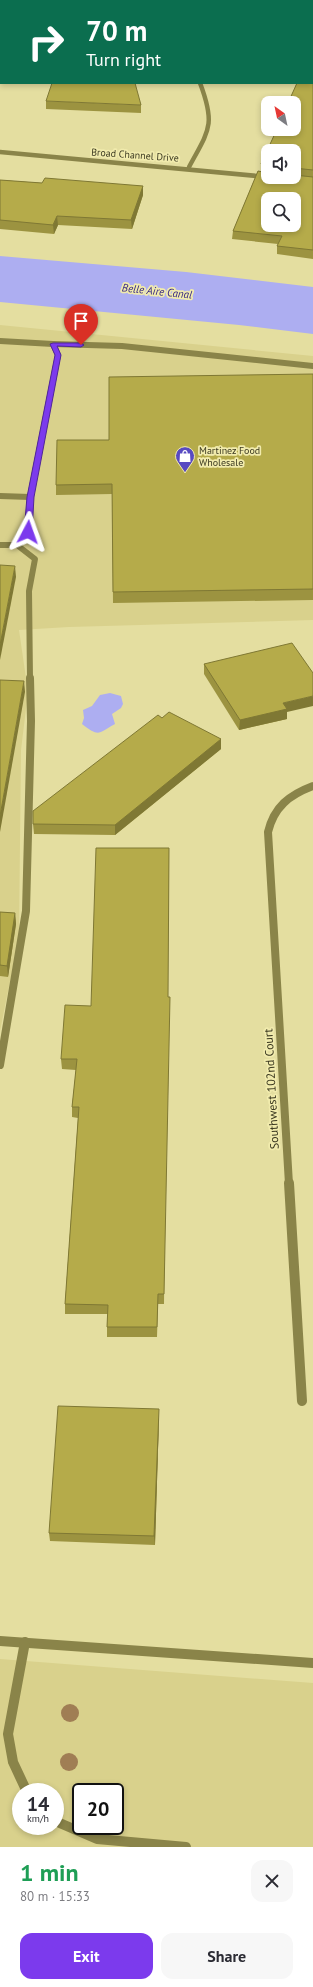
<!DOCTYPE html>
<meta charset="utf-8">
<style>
body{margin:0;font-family:"PT Sans",sans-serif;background:#f7f7f7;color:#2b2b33;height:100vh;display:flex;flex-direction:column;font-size:15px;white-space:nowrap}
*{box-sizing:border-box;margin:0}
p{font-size:13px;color:#7c7c81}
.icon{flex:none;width:22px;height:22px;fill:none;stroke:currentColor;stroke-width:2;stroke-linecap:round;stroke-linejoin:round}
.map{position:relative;height:1847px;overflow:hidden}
.panel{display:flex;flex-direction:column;background:#fff;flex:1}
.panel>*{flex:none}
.hud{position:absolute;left:0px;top:0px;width:313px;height:84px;box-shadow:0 2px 6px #0003;background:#0b6e4f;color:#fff;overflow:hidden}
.needle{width:26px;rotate:327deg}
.tools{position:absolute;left:261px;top:96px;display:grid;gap:8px}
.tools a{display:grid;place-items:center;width:40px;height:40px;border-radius:8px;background:#fff;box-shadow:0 2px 6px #0003;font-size:20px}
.speed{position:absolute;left:12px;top:1783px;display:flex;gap:8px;font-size:20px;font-weight:700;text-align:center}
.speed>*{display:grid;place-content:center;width:52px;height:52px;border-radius:50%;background:#fff;box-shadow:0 2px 6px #0003;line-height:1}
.speed small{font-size:10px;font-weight:400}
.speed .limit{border:2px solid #111;border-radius:6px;background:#fff;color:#111}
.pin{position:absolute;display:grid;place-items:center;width:34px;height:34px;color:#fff;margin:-41px -17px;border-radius:50% 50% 50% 0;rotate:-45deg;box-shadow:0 0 4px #0007}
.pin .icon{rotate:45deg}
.me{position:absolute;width:44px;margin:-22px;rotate:4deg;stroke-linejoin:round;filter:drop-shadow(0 0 3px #0008)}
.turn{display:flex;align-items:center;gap:14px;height:84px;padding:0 20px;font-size:18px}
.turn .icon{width:52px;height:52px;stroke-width:2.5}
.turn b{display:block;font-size:28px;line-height:34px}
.round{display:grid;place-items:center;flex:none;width:42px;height:42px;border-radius:12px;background:#f7f7f7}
.headline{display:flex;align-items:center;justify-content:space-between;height:68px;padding:0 20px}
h1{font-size:24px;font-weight:800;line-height:30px;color:#1e9e55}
.button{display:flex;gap:8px;margin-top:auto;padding:8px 20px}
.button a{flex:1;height:46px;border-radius:12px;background:#7c3aed;color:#fff;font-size:16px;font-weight:800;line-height:46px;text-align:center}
.button a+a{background:#f7f7f7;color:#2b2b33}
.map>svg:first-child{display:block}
</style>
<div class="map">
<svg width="313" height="1847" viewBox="0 0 313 1847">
<rect width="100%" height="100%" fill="#e4dea0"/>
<g fill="#d9d18c" fill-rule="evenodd">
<path d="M0,325l313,31v264l-244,7 -50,3 9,62 -7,58 -2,186 -19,95z"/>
<path d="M0,1659l313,24v164h-313zM21,1792h34v34h-34zM81,1792h34v34h-34z"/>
</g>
<g fill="#adaef1">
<path d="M0,256l186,16 127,15v47l-74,-9 -239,-23z"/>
<path d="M110,693l11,3 2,8 -2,4 -9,6 3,10c-17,9 -15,14 -33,0l2,-6 -1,-8 9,-4 8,-11z"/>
</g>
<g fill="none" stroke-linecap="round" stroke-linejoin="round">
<g stroke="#8a8449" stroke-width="6">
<path d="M0,341l53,3 5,11 -28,142 -2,35 -5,9 -6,4h-17"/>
<path d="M53,344l69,2 191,20"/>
<path d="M0,496l30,1"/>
<path d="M17,545l18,14 -6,32 1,88"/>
</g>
<path stroke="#8a8449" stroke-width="8" d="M0,1065l26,-154 5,-190 -1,-43"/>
<g stroke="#8a8449" stroke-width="10">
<path d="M0,1641l313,22"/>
<path d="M25,1642l-17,92 5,28 14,30"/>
<path d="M55,1821l42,18 89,8"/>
</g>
<g stroke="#8a8449" stroke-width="4.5">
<path d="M0,152l268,25"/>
<path d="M189,167c20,-37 27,-42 11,-84"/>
</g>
<path stroke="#8a8449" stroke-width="8" d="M289,1184l-21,-352c6,-25 21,-37 45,-46"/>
<path stroke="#8a8449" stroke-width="10" d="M289,1183l13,218"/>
</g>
<g fill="#a07e54">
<circle cx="70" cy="1713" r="9"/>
<circle cx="69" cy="1762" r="9"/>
</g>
<g fill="#9c9340" fill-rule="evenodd">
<path d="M229,0h84v259l-36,-5v-8l1,-2 -46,-5 1,-8 25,-60 3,1v-8l16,-35h17v-26h-6l9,-20h15v-82h-83zM268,151h26v26h-26zM268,199h26v26h-26z"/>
<path d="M46,101l95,4v8l-95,-4z"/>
<path d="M0,180l42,3 101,3v9l-11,34 -74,-4 -4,9 -54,-5z"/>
<path d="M313,374v226l-200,3 -1,-109 -56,1v-10l53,-45z"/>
<path d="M204,664l83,48v7l-48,11 -35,-56z"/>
<path d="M162,718l59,21v10l-106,86 -81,-1 -1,-10z"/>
<path d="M169,848l-5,456h-6l-1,33h-50v-10l1,-13h-43v-10l13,-186 -6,-1v-10l4,-37 -14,-1 -1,-10 30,-53z"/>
<path d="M0,912l15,1 1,11 -8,53 -8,-1z"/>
<path d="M159,1418l-4,127 -105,-4 -1,-8z"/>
</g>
<g fill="#7f7834">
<path d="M36,0h6l-1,1h-6z"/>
<path d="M1,42v8l-1,2v-9z"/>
<path d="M143,186v9l-11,34 -1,-9z"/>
<path d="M57,216l1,9 -4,9 -1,-9z"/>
<path d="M15,566l1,11 -16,83v-15z"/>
<path d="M24,681l1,11 -25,140v-16z"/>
<path d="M313,696v10l-26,6v7l-48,11 1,-10 43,-17z"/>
<path d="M221,739v10l-106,86v-10z"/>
<path d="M15,913l1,11 -8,53 -1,-11z"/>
<path d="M159,1409v9l-4,127 -1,-9z"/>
</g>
<g fill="#b5ab4a" stroke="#7f7834" fill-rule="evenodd">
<path d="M0,0h36l-1,1h-34v41l-1,1z"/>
<path d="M79,0h33l1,1h-34z"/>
<path d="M232,0h81v170l-19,-2v-17h-26v14l-7,-1 16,-35h17v-26h-6l9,-20h15v-82h-79z"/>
<path d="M52,83h83l6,22 -95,-4z"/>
<path d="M258,171l10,2v4h26v-2l19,2v73l-36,-4 5,-10 -49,-5zM268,199h26v26h-26z"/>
<path d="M45,178l98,8 -12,34 -74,-4 -4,9 -53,-5v-40l42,3z"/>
<path d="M313,374v215l-200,3 -1,-108 -56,1 1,-45h52v-63z"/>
<path d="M0,565l15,1 -15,79z"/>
<path d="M292,643l21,30v23l-30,7 4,6 -47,11 -36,-56z"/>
<path d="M0,680l24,1 -24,135z"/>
<path d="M169,712l52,27 -106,86 -82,-1v-13l125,-96 4,3z"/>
<path d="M96,848h73l-1,149h2l-6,297h-6l-1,33h-50l1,-22 -43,-1 14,-197h-7l5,-48h-16l4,-54 26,1z"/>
<path d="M0,912l15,1 -8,53 -7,-1z"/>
<path d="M58,1406l101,3 -5,127 -105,-3z"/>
</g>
<path fill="#7c3aed" stroke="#51269a" d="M53,343h28l3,2 -3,2 -24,-1 4,9 -27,142 -2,35 -4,2 -4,-2 3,-35 28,-142 -5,-11z"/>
<defs>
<symbol id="shop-pin" viewBox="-11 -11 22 30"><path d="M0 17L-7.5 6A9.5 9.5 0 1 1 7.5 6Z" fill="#584ac2" stroke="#f1ebad"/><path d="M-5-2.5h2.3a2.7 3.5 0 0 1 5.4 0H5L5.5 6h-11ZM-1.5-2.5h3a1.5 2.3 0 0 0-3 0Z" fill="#fff"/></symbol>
</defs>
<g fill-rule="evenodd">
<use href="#shop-pin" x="174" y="445" width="22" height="30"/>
</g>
<g text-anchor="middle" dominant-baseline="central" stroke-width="3.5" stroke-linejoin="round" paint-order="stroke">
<g font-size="10" fill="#3b3920" stroke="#f1ebad">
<text transform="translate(135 155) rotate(4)">Broad Channel Drive</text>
</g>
<g font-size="10" fill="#3b3920" stroke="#f1ebad" text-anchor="start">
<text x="199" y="450">Martinez Food<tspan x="199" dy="12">Wholesale</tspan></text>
</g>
<g font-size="11" font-style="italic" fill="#362784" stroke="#f1ebad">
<text transform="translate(157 291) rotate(6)">Belle Aire Canal</text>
</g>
<g font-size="12" fill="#3b3920" stroke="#f1ebad">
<text transform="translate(271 1089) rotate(-93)">Southwest 102nd Court</text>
</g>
</g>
</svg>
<div class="tools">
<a><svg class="needle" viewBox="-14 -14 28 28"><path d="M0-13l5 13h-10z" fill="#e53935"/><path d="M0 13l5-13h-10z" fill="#7c7c81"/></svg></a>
<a><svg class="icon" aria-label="sound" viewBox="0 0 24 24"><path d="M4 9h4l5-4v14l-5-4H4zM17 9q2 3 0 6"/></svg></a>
<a><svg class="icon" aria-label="search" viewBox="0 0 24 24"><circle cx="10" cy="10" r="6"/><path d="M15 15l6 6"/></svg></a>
</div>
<div class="speed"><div>14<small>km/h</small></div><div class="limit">20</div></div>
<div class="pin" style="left:81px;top:345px;background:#d93025"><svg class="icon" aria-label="arrive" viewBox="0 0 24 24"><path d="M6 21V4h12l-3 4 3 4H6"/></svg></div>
<svg class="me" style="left:28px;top:532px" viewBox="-20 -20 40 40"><path d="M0-17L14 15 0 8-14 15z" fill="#7c3aed" stroke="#fff" stroke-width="4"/></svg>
<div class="hud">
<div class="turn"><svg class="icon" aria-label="right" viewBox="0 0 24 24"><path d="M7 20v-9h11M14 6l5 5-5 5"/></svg><div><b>70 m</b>Turn right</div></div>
</div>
</div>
<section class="panel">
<div class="headline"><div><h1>1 min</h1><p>80 m · 15:33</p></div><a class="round"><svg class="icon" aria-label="close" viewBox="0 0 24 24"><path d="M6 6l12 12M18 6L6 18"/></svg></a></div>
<div class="button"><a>Exit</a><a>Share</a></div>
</section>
